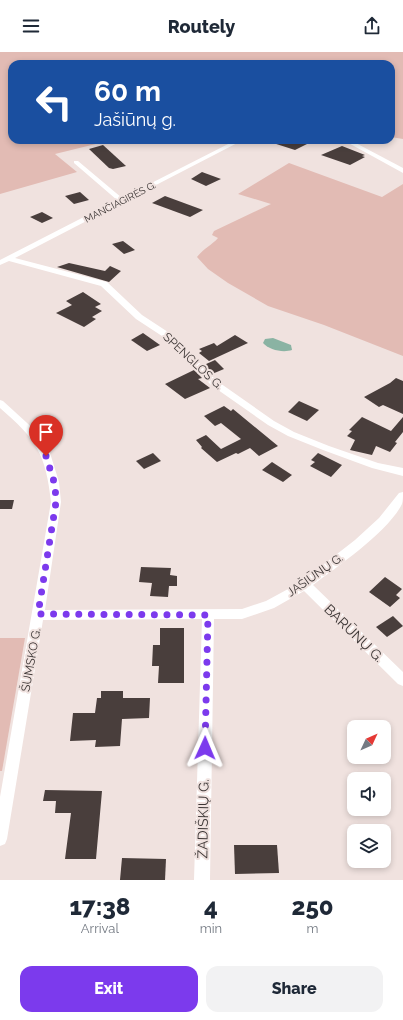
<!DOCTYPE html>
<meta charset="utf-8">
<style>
body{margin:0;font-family:Raleway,sans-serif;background:#f2f2f3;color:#1f2937;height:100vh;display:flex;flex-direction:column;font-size:15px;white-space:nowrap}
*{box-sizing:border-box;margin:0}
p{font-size:13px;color:#747a83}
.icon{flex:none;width:22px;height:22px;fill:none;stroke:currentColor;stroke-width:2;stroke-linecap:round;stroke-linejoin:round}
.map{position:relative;height:828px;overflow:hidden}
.sheet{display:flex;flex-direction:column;background:#fff;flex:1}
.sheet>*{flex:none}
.banner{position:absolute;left:8px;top:8px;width:387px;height:84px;border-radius:12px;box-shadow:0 2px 6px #0003;background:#1a4fa0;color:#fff;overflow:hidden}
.needle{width:26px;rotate:46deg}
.tools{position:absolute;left:347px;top:668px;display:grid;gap:8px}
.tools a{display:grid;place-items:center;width:44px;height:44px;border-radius:8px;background:#fff;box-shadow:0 2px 6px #0003;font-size:20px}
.pin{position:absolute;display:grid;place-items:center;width:34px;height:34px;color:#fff;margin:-41px -17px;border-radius:50% 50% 50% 0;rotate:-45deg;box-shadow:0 0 4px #0007}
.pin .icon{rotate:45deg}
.me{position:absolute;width:44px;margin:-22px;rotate:1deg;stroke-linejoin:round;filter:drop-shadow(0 0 3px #0008)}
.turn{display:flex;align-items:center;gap:14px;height:84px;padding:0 20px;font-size:18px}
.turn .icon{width:52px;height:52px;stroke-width:2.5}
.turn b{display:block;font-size:28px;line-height:34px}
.eta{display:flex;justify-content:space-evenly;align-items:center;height:68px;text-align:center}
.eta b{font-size:24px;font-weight:800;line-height:28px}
.cta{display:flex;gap:8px;margin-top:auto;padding:8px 20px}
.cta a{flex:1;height:46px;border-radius:12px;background:#7c3aed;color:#fff;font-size:16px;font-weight:800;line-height:46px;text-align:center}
.cta a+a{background:#f2f2f3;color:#1f2937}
header{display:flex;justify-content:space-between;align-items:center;height:52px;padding:0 20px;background:#fff;font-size:18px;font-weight:800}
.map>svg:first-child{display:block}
</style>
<header><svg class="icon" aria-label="menu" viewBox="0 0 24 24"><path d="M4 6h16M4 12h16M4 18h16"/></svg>Routely<svg class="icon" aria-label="share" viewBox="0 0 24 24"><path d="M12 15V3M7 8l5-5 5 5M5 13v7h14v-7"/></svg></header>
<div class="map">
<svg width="403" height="828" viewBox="0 0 403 828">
<rect width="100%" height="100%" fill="#f0e2df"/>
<g fill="#e2bbb4">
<path d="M0,0h403v87l-12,-2v-73h-379v76h100l-57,14 22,18 -77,22z"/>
<path d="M289,111l93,34 21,-13v172l-79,-31 -56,-19 -40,-23 -20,-14 -11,-12c6,-8 15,-12 21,-19l-6,-3 2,-4 57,-27 -33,-10z"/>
<path d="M0,586h25l-23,133h-2z"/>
</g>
<path fill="#8ab3a3" d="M273,286l18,7 1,5c-9,3 -23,0 -29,-7l2,-4z"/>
<g fill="#493e3c">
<path d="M270,88h45l-20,10 -25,-8z"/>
<path d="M103,93l23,21 -13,3 -4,-1 -20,-19z"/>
<path d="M342,94l23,9 -3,1 3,1 -15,8 -29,-10z"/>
<path d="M202,120l19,7 -15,7 -15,-7z"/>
<path d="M80,140l9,8 -15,4 -9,-8z"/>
<path d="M165,144l38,14 -13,7 -38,-14z"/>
<path d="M42,160l11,6 -11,5 -12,-6z"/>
<path d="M123,189l12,9 -11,4 -12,-10z"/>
<path d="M69,211l36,8 5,-5 11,5 -12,11 -52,-15z"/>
<path d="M83,240l18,12 -6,3 7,4 -10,6 4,2 -12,8 -28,-14 16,-8 -6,-4z"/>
<path d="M143,281l17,12 -13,6 -16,-11z"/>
<path d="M235,283l13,8 -39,18 -10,-8 3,-2 -3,-2 15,-6 3,3z"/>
<path d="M215,308l9,9 -12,5 -8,-9z"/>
<path d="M194,318l8,8 -4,1 12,9 -25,11 -20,-15z"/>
<path d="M396,326l7,3v33l-20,-9 -4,2 -15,-10 26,-14z"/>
<path d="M299,349l20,9 -12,11 -19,-9z"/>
<path d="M224,354l7,5 2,-2 45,37 -19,10 -9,-8 -12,6 -2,-1 -19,9 -16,-14 1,-1 -6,-7 10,-5 15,14 20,-10 -20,-16 -6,3 -11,-10z"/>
<path d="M362,365l29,14 12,-14v15l-8,10 2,1 -7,9 -14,-6 -4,9 -22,-5 5,-10 -8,-4 5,-5 -3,-1z"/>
<path d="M153,401l8,8 -17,8 -8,-8z"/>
<path d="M318,401l24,12 -11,12 -21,-11 5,-4 -4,-2z"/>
<path d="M272,410l20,13 -9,7 -21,-12z"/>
<path d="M0,448h14l-2,9h-12z"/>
<path d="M141,515l30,1 -1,7 7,1v10h-8l-1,11 -18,-1 2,-13 -13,-1z"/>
<path d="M385,525l17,12 -6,6 4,3 -10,9 -21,-15z"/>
<path d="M393,564l10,10 -16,11 -11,-10z"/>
<path d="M160,576h24v55h-26l1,-17h-7l1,-21h7z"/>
<path d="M101,639h22v7h27l-1,20 -27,1 -2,27 -25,1 1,-7 -26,1 3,-28h22l2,-15h4z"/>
<path d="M45,738l57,1 -6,68h-31l6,-46h-16l1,-12h-13z"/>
<path d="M234,793h43l2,28 -44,1z"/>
<path d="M122,806l44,1 -1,21h-45z"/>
</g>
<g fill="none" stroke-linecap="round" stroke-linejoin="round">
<g fill="#fff" fill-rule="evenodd">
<path d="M236,88h7l-228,118 92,24 35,33 29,19 46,47 57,40 20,11 35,14 49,17 25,5v8l-31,-8 -49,-18 -35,-14 -20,-11 -57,-40 -46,-47 -29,-19 -35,-33 -92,-25 -9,4v-5l117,-60 -43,-37v-2h4l44,37z"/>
<path d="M343,88h7l53,28v5z"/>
<path d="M0,348l3,1 35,32 12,20 9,29 2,20 -16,108 197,-1 24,-8 35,-19 54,-42 24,-22 20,-25 4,-1c0,4 0,9 -1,12 -14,28 -64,62 -89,81l90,87v14l-5,-2 -94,-93 -30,17 -32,11h-28l-4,261h-16l8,-261 -159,1 -36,219 -2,5 -5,2v-49l51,-295c-5,-48 -15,-63 -51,-94z"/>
</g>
</g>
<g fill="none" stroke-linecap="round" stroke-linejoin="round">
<path stroke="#7c3aed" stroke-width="7" stroke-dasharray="0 12.6" d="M46,404l9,29 1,17 -18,112 170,1 -3,133"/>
</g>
<g text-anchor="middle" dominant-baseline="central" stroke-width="4" stroke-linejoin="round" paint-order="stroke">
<g font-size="10" fill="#3c3635" stroke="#f0e2df">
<text transform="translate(120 150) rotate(-27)">MANČIAGIRĖS G.</text>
</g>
<g font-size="12" fill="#3c3635" stroke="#f0e2df">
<text transform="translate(193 309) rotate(43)">SPENGLOS G.</text>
<text transform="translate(315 523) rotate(-35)">JAŠIŪNŲ G.</text>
<text transform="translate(31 608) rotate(-80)">ŠUMSKO G.</text>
</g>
<g font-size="14" fill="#3c3635" stroke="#f0e2df">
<text transform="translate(354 581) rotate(44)">BARŪNŲ G.</text>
<text transform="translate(203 767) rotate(-89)">ŽADIŠKIŲ G.</text>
</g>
</g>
</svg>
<div class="tools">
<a><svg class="needle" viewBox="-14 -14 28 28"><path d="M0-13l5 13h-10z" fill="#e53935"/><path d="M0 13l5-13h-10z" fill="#747a83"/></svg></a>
<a><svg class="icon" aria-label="sound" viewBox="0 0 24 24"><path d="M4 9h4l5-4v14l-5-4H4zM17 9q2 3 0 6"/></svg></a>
<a><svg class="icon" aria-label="layers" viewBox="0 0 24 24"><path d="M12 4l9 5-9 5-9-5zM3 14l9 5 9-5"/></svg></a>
</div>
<div class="pin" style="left:46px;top:404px;background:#d93025"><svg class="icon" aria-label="arrive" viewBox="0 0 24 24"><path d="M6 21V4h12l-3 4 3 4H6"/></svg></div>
<svg class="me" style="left:205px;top:696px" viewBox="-20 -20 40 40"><path d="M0-17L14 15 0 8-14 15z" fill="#7c3aed" stroke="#fff" stroke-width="4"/></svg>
<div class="banner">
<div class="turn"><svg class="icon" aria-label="left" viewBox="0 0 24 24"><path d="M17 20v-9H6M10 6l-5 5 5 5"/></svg><div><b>60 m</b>Jašiūnų g.</div></div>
</div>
</div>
<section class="sheet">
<div class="eta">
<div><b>17:38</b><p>Arrival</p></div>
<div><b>4</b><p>min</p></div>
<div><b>250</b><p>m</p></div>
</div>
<div class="cta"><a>Exit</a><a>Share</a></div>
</section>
